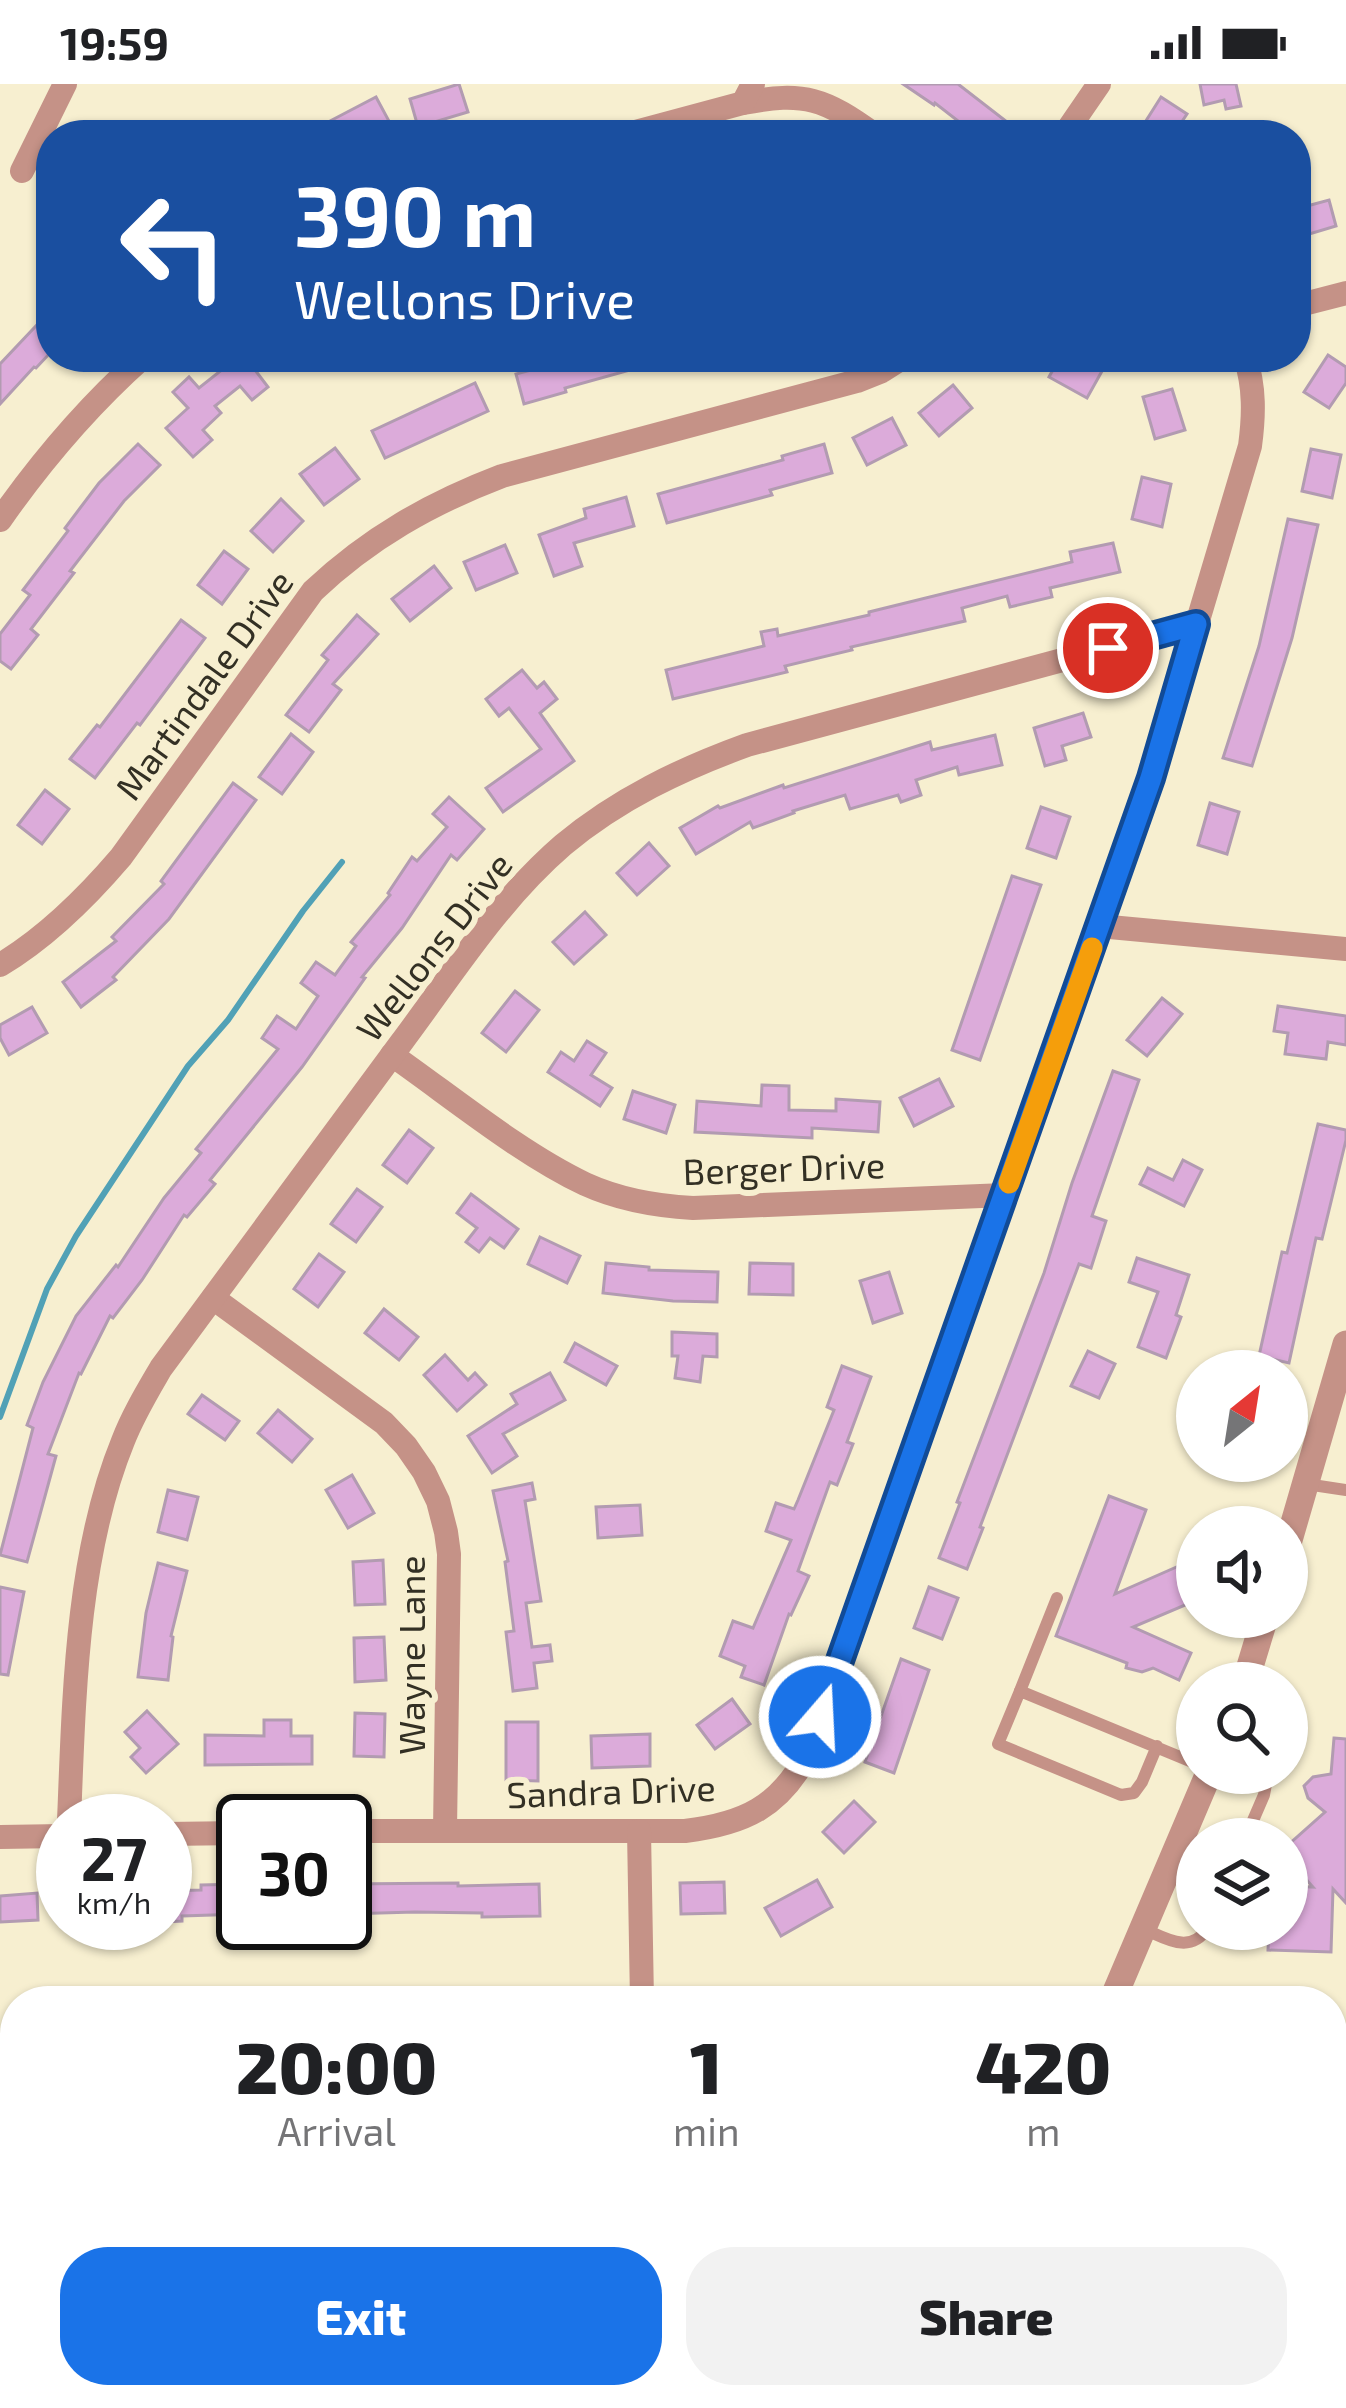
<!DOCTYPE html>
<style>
body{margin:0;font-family:"Exo 2",sans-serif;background:#f2f2f2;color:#202124;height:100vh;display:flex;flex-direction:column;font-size:45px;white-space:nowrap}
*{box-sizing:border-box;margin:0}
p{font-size:39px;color:#757577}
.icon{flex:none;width:66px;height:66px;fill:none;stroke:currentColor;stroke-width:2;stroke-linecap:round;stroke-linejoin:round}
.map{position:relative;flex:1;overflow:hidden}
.panel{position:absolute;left:0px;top:1902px;width:1347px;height:423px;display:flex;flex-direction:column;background:#fff;border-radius:48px 48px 0 0;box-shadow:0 3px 9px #0004}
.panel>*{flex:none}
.hud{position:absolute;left:36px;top:36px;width:1275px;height:252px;border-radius:48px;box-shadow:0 3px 9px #0004;background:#1a4fa0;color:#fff;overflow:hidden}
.needle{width:78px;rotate:30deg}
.buttons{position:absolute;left:1176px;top:1266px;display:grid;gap:24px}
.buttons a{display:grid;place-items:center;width:132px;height:132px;border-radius:50%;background:#fff;box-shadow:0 3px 9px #0004;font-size:60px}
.speed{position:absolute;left:36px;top:1710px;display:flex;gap:24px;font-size:60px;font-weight:700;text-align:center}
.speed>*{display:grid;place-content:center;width:156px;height:156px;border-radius:50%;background:#fff;box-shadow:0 3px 9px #0004;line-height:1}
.speed small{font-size:30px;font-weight:400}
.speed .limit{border:6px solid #111;border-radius:18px;background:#fff;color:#111}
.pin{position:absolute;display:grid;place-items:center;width:102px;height:102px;color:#fff;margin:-51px;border:6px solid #fff;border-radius:50%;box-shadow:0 3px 12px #0007}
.me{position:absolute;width:132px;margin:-66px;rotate:19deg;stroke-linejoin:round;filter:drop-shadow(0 0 9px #0008)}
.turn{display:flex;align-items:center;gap:42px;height:252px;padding:0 60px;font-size:54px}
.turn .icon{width:156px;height:156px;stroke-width:2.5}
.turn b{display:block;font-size:84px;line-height:102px}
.eta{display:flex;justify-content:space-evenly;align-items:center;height:204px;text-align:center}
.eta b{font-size:72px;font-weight:800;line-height:84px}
.primary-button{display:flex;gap:24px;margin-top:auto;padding:24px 60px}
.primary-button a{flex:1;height:138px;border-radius:48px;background:#1a73e8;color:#fff;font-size:48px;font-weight:800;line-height:138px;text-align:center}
.primary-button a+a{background:#f2f2f2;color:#202124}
.status{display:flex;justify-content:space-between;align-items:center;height:84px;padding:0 60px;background:#fff;direction:ltr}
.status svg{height:33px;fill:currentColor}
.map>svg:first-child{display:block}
</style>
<div class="status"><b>19:59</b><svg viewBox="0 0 49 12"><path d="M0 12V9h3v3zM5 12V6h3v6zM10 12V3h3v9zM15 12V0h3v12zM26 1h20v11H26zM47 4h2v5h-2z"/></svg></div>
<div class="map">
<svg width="1346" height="2324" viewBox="0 0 1346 2324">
<rect width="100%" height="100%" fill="#f7efd0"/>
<path fill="#ede3bd" d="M15,2128v182h231v14h-246v-195z"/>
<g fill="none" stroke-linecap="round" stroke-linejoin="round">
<path stroke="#51a1b6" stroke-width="6" d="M0,1333l47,-128 29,-53 112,-170 40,-46 75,-109 39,-49"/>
</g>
<g fill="#dcabda" stroke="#b29bb1" stroke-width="3">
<path d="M459,0l9,28 -50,15 -8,-28z"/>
<path d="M903,0h55l53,41 -7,10h-28l-41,-32 -1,2z"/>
<path d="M1200,0h36l5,22 -15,3 -2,-9 -20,5z"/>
<path d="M376,13l14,26 -23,12h-29l-8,-14z"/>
<path d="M1161,13l26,17 -14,21h-36z"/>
<path d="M1329,116l7,26 -40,12v-29z"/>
<path d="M51,226v42l-15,16 -2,-1 -34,37v-40z"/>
<path d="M1328,271l18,12v16l-17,25 -25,-16z"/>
<path d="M238,273h33l-16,13 13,17 -16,13 -12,-14 -25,20 6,7 -18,17 9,10 -19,17 -27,-29 22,-20 -15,-16 16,-15 10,11z"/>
<path d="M579,273h47l4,13 -65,18 1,4 -42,12 -8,-30z"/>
<path d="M1060,273h15l27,14 -15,27 -38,-21z"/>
<path d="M475,299l13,28 -103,47 -13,-27z"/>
<path d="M953,301l19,23 -33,28 -20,-23z"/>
<path d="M1172,305l13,41 -30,9 -12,-42z"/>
<path d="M892,334l14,27 -39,20 -14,-27z"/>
<path d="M138,360l22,21 -36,36 -54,70 4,2 -43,56 7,6 -27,34 -11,-8v-27l30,-39 -7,-5 45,-59 -3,-3 34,-45z"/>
<path d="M824,360l8,29 -62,17 2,5 -105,28 -9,-29 125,-34 -1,-4z"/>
<path d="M335,364l24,31 -35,26 -24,-31z"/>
<path d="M1311,365l30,6 -9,43 -30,-7z"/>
<path d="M1142,393l29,7 -9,43 -30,-8z"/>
<path d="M626,413l8,29 -60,17 8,23 -28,10 -15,-41 47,-17 -2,-9z"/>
<path d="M281,415l22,22 -30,31 -22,-21z"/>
<path d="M1288,435l30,6 -26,113 -40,128 -29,-8 36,-112z"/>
<path d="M1113,459l7,29 -70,16 2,9 -42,10 -3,-11 -45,12 3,13 -114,26 1,3 -67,16 2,6 -114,27 -7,-29 98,-24 -3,-14 16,-3 1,7 91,-21v-3l203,-50 -2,-10z"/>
<path d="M505,461l12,28 -41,17 -12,-28z"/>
<path d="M224,467l24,18 -26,35 -24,-19z"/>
<path d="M434,482l17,22 -41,33 -18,-22z"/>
<path d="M357,531l21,19 -45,50 8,6 -32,42 -23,-17 42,-55 -6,-5z"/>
<path d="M181,536l24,18 -65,87 -3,-2 -42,55 -25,-19 27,-34 3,2z"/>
<path d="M522,586l15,18 7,-6 13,17 -17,14 34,48 -71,51 -17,-24 55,-39 -32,-41 -10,8 -13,-17z"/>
<path d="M1083,629l8,24 -29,9 4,14 -21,6 -11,-38z"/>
<path d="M291,650l22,18 -31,42 -23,-17z"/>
<path d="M995,651l7,30 -43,10 -2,-8 -41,13 5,15 -20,7 -3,-7 -48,14 -5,-14 -52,16 1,2 -41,15 -3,-6 -54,32 -16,-26 38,-22 2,2 63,-23 1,3 146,-46 2,8z"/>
<path d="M233,699l23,17 -87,119 -56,58 3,3 -35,27 -18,-25 53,-41 -4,-4 52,-53 -3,-3z"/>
<path d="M45,706l24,19 -27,35 -24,-19z"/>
<path d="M449,713l35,32 -27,31 -6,-5 -49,73 -40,49 3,1 -63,89 -92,113 5,4 -28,33 -3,-2 -42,65 -29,38 -3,-2 -29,58 -2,-1 -31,81 8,2 -29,106 -27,-7 33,-127 -6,-3 16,-43 33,-66 40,-51 2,2 46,-69 37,-45 -5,-4 82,-100 -16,-11 15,-22 19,13 22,-33 -17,-13 15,-21 19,13 21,-29 -5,-4 39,-47 -2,-2 24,-36 5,4 30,-34 -14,-13z"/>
<path d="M1210,719l29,9 -12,42 -29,-9z"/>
<path d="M1041,723l29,10 -14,41 -29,-10z"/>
<path d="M649,759l20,23 -32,29 -20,-22z"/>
<path d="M1012,792l29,9 -61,175 -28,-10z"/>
<path d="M585,828l21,23 -32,29 -21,-22z"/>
<path d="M515,907l24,19 -33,42 -24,-19z"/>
<path d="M1162,914l20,16 -35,42 -20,-16z"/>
<path d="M1278,922l68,10v29l-18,-3 -2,17 -41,-5 3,-21 -14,-2z"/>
<path d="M32,923l15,26 -38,22 -9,-17v-13z"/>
<path d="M587,957l19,12 -15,22 21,13 -12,18 -52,-34 13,-20 13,9z"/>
<path d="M1113,987l26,9 -47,136 14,5 -15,47 -12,-4 -99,263 3,1 -16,41 -28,-11 21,-55 -3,-1 87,-229 28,-90z"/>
<path d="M939,995l14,27 -39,20 -14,-28z"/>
<path d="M762,1001l27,1v24l47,1v-12l44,3 -2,30 -66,-4v10l-117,-6 2,-31 64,5z"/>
<path d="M633,1007l42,14 -9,28 -42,-14z"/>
<path d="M1318,1040l28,6v10l-24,99 -6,-1 -27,125 -30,-7 23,-104 5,1z"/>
<path d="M409,1046l24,18 -26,35 -24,-18z"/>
<path d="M1183,1076l19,10 -18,36 -44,-22 8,-16 25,12z"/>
<path d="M357,1105l25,18 -26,35 -25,-18z"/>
<path d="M471,1110l47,35 -14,19 -14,-10 -11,14 -13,-10 11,-14 -20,-15z"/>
<path d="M540,1153l40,19 -13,27 -39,-19z"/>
<path d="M319,1170l25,18 -26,35 -24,-18z"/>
<path d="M1137,1174l52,17 -13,40 5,2 -15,41 -28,-11 20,-55 -29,-10z"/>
<path d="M606,1179l43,4v3l69,2 -1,30 -44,-1 -70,-8z"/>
<path d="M750,1179l43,1v31l-44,-1z"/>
<path d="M889,1188l13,41 -29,10 -13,-42z"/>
<path d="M384,1225l34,28 -19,23 -34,-27z"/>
<path d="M672,1248l45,2v23l-14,-1 -3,26 -25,-4 3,-22h-6z"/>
<path d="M575,1259l42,23 -11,19 -41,-23z"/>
<path d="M1088,1267l27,13 -16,34 -28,-12z"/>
<path d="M445,1271l23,25 7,-7 11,12 -29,26 -33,-36z"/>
<path d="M842,1282l29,11 -24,65 6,2 -16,41 -7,-3 -32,89 11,5 -18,39 -2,-1 -25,71 -23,-8 4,-11 -25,-10 13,-35 20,7 38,-88 -25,-9 10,-28 18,6 4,-9 36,-90 -7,-3z"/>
<path d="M550,1289l15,27 -62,34 14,22 -25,17 -24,-37 49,-32 -6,-10z"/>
<path d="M202,1311l37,26 -14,19 -37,-26z"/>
<path d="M278,1326l34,29 -20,23 -34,-29z"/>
<path d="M352,1391l22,38 -26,15 -22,-38z"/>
<path d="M532,1399l3,16 -10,2 16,100 -15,2 6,44 18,-2 2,16 -18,2 3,25 -24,3 -7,-59 8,-1 -9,-69 3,-1 -15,-70z"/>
<path d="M168,1406l30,7 -11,43 -29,-8z"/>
<path d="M1109,1412l37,14 -31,84 82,-36v42l-64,27 58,26 -12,27 -26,-12 -11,4 -16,-4 1,-5 -71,-27z"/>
<path d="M640,1421l2,30 -44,3 -2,-31z"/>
<path d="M383,1476l2,44 -30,1 -2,-43z"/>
<path d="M158,1479l29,8 -16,65 2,1 -5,43 -30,-3 8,-64z"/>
<path d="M0,1503l24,5 -16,83 -8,-1z"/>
<path d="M929,1503l29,11 -16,41 -28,-11z"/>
<path d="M384,1553l2,43 -31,2 -1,-44z"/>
<path d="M901,1575l28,11 -35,103 -29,-11z"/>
<path d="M732,1615l18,25 -35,25 -18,-24z"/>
<path d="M147,1627l31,33 -32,29 -15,-16 9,-9 -15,-16z"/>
<path d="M355,1629l30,1 -1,43 -30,-1z"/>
<path d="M264,1636h27v16h21v28l-107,1v-30l59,1z"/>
<path d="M506,1638h32v59l-32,-1z"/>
<path d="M650,1650v32l-58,2 -1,-32z"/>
<path d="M1334,1654l12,1v164l-13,-14 -2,63 -63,-2 1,-21h18v-43l26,1 -26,-29v-12l38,-34 -17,-14 -4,-12 9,-9 18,-3z"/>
<path d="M854,1717l21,21 -31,31 -21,-21z"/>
<path d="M817,1796l15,27 -51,29 -16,-28z"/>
<path d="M724,1798l1,31 -44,1 -1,-31z"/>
<path d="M458,1799v3l81,-2 1,32 -58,1v-4l-67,-1 -69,2 -1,-30z"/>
<path d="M243,1800v30l-61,2v5l-17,1v-31l36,-1v-5z"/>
<path d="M37,1809l1,27 -38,2v-26z"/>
</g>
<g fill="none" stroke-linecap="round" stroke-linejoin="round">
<g stroke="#c59287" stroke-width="12">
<path d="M1306,1400l40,6"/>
<path d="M1020,1607l37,-93"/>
<path d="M1157,1662l-15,36 -8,11 -13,2 -123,-51 22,-53 177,73"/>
<path d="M1245,1755l19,-44 3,-16 -3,-6"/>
<path d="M1144,1845c23,10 46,25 63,0"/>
<path d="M0,2239h15"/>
</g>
<g stroke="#c59287" stroke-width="24">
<path d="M743,19c62,-12 82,-4 132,32"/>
<path d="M624,51l119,-32 10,-19"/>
<path d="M1064,51l35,-51"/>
<path d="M22,87l43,-87"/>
<path d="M1296,222l50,-13"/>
<path d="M0,436c42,-60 88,-114 143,-163"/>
<path d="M1099,842l247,23"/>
<path d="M0,881c47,-28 86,-67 121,-108l192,-266c56,-53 118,-88 189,-115l355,-95 25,-10 22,-14"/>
<path d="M392,971c60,42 128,98 193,129 35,16 71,22 108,24l312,-13"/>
<path d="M213,1214l171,125 22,23 18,26 14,29 8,31 3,22 -4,276"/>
<path d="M69,1737c5,-122 7,-265 54,-380 10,-26 24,-49 38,-73 80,-108 160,-217 240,-325 51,-68 97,-142 162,-198 55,-46 118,-76 184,-100l449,-121"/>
<path d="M345,1747h340c59,-7 95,-24 123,-78l343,-975 99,-332c4,-30 5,-59 -5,-89"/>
<path d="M639,1747l3,170"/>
<path d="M165,1750l78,-1"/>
<path d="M0,1753l63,-1"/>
<path d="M648,2310v14"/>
</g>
<g stroke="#c59287" stroke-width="27">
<path d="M1287,1463l59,-203"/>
<path d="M1245,1599l20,-66"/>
<path d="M1112,1917l97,-228"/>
<path d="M1040,2324l1,-14"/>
</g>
<g stroke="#ad6355" stroke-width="30">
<path d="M1332,2076h14"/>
<path d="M0,2103l15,-1"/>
</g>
</g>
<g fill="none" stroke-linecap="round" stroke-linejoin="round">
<defs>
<path id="route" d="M820,1633l331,-939 45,-154 -88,24"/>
</defs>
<use href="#route" stroke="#114b97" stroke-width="30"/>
<use href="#route" stroke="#1a73e8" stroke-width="21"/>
<path stroke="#f59e0b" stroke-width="21" d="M1009,1099l83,-235"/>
</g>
<g text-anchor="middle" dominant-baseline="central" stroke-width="12" stroke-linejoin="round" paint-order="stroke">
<g font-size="36" fill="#333024" stroke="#f7efd0">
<text transform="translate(203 600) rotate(-54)">Martindale Drive</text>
<text transform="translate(433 862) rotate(-52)">Wellons Drive</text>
<text transform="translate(784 1083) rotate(-2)">Berger Drive</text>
<text transform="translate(410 1571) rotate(-90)">Wayne Lane</text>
<text transform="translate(611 1706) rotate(-2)">Sandra Drive</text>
</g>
</g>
</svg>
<div class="buttons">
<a><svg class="needle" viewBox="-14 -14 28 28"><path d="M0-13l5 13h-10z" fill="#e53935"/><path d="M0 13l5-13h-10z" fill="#757577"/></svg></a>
<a><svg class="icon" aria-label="sound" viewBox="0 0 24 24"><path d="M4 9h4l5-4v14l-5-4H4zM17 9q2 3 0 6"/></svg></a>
<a><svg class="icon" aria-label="search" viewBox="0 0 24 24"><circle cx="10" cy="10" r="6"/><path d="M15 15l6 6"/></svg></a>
<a><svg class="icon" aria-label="layers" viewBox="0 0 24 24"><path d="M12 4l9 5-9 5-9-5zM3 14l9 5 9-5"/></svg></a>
</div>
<div class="speed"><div>27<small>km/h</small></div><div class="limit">30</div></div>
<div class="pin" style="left:1108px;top:564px;background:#d93025"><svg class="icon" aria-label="arrive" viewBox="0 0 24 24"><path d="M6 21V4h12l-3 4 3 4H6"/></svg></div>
<svg class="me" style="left:820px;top:1633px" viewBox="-20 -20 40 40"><circle r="17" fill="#1a73e8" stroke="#fff" stroke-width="3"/><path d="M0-11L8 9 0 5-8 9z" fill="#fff"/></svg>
<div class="hud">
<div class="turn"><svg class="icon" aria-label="left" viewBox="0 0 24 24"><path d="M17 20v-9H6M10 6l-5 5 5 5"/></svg><div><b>390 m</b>Wellons Drive</div></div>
</div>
<section class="panel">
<div class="eta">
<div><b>20:00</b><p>Arrival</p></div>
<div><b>1</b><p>min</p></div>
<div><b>420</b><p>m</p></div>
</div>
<div class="primary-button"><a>Exit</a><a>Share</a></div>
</section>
</div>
